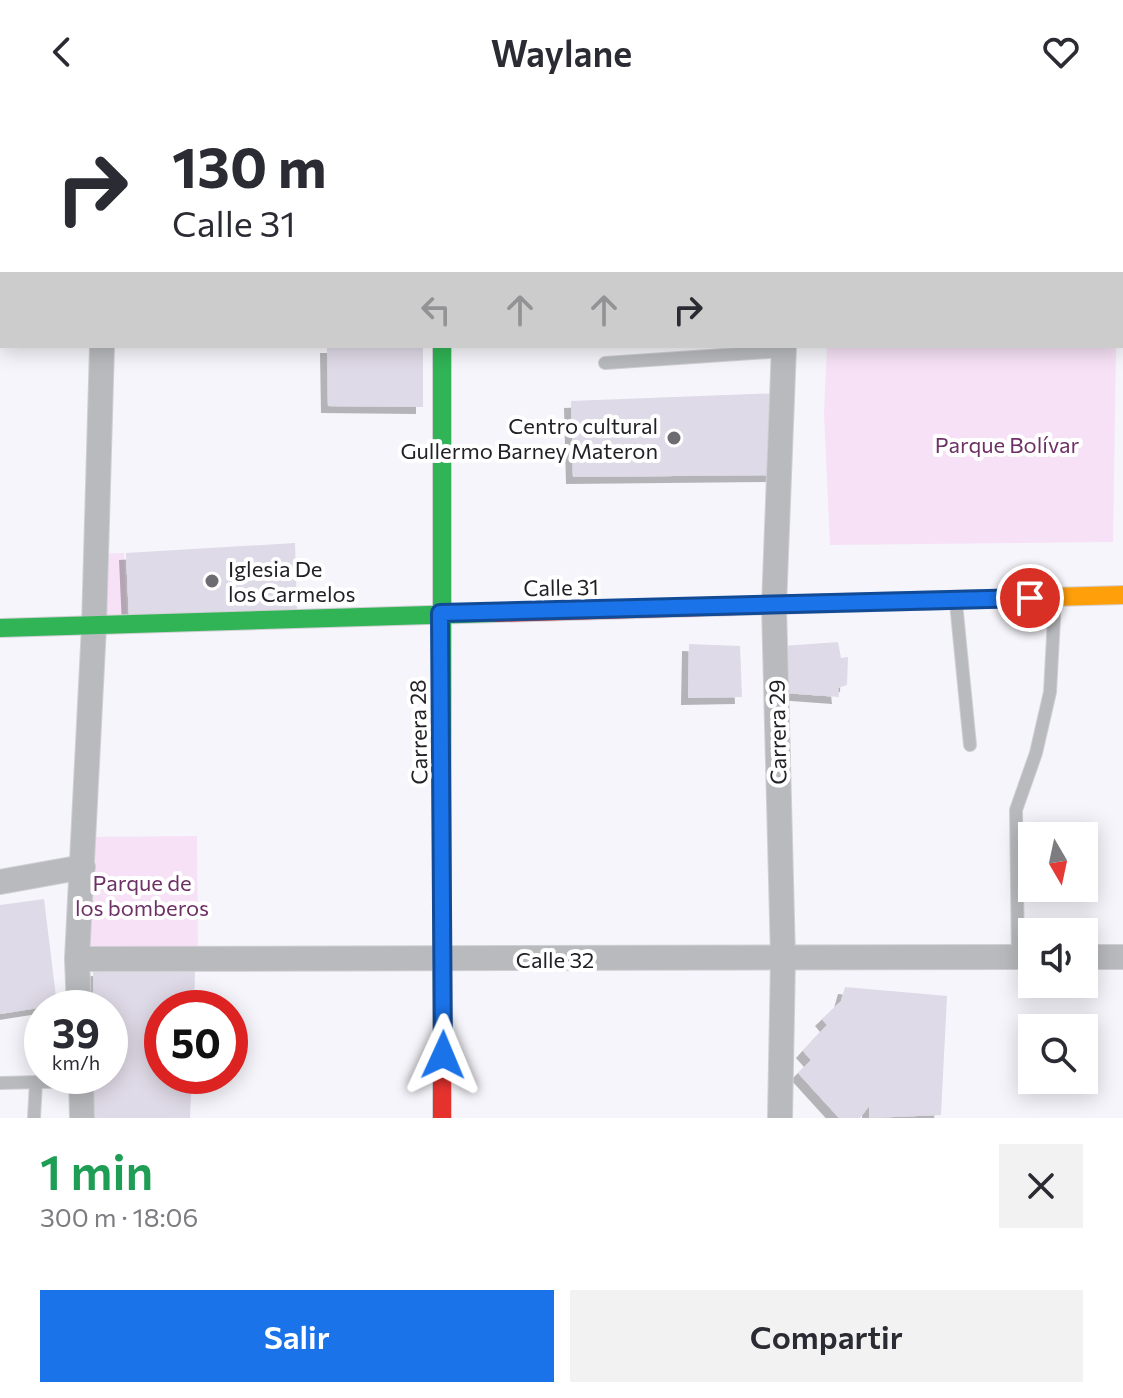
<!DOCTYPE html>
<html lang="es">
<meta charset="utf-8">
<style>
body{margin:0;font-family:Commissioner,sans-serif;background:#f2f2f3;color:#2b2b33;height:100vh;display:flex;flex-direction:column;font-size:30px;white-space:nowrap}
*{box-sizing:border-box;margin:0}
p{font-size:26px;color:#7c7c81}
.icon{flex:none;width:44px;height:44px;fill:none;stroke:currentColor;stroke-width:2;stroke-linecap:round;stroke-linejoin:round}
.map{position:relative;height:1014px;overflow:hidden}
.details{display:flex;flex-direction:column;background:#fff;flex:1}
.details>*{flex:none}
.banner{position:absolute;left:0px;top:0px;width:1124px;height:244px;box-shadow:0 4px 20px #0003;background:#fff;color:#2b2b33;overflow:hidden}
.needle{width:52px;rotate:171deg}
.controls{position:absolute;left:1018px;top:718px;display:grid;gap:16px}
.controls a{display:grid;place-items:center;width:80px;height:80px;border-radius:0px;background:#fff;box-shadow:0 4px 20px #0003;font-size:40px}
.speed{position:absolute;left:24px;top:886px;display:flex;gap:16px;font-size:40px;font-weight:700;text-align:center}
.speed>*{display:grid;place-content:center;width:104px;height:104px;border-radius:50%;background:#fff;box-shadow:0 4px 20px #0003;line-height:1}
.speed small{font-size:20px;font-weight:400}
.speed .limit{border:12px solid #d22;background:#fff;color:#111}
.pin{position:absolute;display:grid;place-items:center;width:68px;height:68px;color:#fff;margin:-34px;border:4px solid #fff;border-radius:50%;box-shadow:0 2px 8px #0007}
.me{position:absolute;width:88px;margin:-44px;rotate:1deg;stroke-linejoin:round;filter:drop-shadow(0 0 6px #0008)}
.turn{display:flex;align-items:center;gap:28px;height:168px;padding:0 40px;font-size:36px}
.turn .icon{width:104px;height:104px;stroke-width:2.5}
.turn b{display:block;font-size:56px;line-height:68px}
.lanes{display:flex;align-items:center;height:76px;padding:0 40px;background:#0003;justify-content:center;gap:40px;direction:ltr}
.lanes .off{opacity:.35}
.round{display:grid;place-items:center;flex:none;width:84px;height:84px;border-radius:0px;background:#f2f2f3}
.headline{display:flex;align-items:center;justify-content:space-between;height:136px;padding:0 40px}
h1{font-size:48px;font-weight:600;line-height:60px;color:#1e9e55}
.action{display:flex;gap:16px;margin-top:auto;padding:16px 40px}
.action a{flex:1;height:92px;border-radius:0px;background:#1a73e8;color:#fff;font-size:32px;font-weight:600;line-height:92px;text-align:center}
.action a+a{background:#f2f2f3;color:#2b2b33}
header{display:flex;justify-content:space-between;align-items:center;height:104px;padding:0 40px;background:#fff;font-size:36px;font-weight:600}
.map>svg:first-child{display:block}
</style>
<header><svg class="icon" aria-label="back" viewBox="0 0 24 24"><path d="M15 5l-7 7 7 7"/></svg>Waylane<svg class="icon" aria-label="heart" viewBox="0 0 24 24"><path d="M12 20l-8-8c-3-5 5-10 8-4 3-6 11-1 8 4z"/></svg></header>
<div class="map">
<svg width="1123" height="1014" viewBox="0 0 1123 1014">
<defs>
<filter id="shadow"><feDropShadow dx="-7" dy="7" stdDeviation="0" flood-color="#0004"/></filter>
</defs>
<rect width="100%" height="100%" fill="#f5f5fb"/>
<g fill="#f7e1f6">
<path d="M827,242h289l-3,196 -283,3 -6,-132z"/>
<path d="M124,449l3,68 -30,1 2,-68z"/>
<path d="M197,732l1,118 -113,-2 5,-115z"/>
</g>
<g fill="#dfdae7" filter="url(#shadow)">
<path d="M327,242h96v61l-95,-1z"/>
<path d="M779,289l-4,82 -202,2 -2,-76z"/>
<path d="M295,439l2,67 -168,9 -3,-66z"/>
<path d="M838,538l3,16 7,-1 -1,28 -9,3 1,9 -55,-4 -1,-47z"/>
<path d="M689,540l51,2 2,51 -54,1z"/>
<path d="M44,795l13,106 -57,9v-109z"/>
<path d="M93,865l102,2 -1,37h-32v68h30l-2,42h-96l-1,-42h17v-68h-17z"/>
<path d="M845,883l102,9 -6,119 -72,3v-12l-9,12h-21l-41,-45 13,-13 -8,-9 24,-26 -5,-6 19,-18z"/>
</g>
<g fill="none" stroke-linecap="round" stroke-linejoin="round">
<defs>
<g id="lane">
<path d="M605,259l179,-12"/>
<path d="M956,499l14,142"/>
<path d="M1018,853l-2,-147 20,-57 14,-61 5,-92"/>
<path d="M0,979l81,-2"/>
<path d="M34,1014l2,-36"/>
</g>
<g id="street">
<path d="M106,2v-2"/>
<path d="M789,2v-2"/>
<path d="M1122,120h1"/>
<path d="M0,150h2"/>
<path d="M0,778l83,-15"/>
<path d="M1084,853h39"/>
<path d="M77,855l955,-2"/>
<path d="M79,904l-2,-49 17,-333 8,-280"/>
<path d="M81,972l1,42"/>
<path d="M780,1014l3,-160 -9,-352 10,-260"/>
</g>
<g id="fast">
<path d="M442,0v2"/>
<path d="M442,242v598"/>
<path d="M0,524l496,-15"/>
</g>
<path id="slow" d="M912,497l211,-6"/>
<g id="jam">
<path d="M496,509l416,-12"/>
<path d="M442,840v174"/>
</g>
</defs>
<use href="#lane" stroke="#d0d0d4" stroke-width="14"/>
<use href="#street" stroke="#d0d0d4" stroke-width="26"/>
<use href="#fast" stroke="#d0d0d4" stroke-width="20"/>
<use href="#slow" stroke="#d0d0d4" stroke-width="20"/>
<use href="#jam" stroke="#d0d0d4" stroke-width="20"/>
<use href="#lane" stroke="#b9babd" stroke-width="12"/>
<use href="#street" stroke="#b9babd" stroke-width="24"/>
<use href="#fast" stroke="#30b455" stroke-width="18"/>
<use href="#slow" stroke="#ff9f0a" stroke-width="18"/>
<use href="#jam" stroke="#e5322d" stroke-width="18"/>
</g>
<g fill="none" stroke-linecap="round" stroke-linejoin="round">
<defs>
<path id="route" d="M443,951l-3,-442 590,-15"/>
</defs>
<use href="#route" stroke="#114b97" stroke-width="20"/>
<use href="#route" stroke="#1a73e8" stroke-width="14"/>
</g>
<g fill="#6c6c71" stroke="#fff" stroke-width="3">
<circle cx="674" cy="334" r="8"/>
<circle cx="212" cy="477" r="8"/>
</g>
<g text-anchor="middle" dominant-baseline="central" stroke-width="8" stroke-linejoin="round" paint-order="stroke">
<g font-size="22" fill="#222226" stroke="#fff" text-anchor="end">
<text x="658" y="321">Centro cultural<tspan x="658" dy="25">Gullermo Barney Materon</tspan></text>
<text x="228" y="464" text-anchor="start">Iglesia De<tspan x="228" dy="25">los Carmelos</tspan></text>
</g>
<g font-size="22" fill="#6e3166" stroke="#fff">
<text x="1007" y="340">Parque Bolívar</text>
<text x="142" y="778">Parque de<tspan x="142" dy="25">los bomberos</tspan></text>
</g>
<g font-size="22" fill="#222226" stroke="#fff">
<text transform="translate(561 483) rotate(-1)">Calle 31</text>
<text transform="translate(418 628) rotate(-91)">Carrera 28</text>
<text transform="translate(777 628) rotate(-91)">Carrera 29</text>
<text x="555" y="855">Calle 32</text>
</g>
</g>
</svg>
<div class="controls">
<a><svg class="needle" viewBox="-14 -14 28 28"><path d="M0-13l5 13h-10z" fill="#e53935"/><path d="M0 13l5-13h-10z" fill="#7c7c81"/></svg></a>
<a><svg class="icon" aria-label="sound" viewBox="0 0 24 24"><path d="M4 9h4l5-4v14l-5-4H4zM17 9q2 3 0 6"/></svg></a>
<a><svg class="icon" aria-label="search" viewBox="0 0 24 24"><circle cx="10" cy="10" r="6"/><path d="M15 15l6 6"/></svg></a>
</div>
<div class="speed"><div>39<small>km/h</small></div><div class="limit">50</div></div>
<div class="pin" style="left:1030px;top:494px;background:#d93025"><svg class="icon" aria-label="arrive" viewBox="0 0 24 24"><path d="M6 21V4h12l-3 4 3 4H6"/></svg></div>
<svg class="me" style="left:443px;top:951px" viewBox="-20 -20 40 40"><path d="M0-17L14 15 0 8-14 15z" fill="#1a73e8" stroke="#fff" stroke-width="4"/></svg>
<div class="banner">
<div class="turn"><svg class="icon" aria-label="right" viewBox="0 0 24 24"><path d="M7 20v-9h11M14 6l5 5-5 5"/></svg><div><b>130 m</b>Calle 31</div></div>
<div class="lanes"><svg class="icon off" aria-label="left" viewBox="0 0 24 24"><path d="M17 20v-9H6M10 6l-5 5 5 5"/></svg><svg class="icon off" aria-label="ahead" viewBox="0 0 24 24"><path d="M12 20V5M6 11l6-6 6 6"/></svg><svg class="icon off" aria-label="ahead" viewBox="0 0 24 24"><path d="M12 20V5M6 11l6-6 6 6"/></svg><svg class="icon" aria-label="right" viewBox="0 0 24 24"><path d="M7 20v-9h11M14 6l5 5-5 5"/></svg></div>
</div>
</div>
<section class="details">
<div class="headline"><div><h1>1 min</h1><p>300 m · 18:06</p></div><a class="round"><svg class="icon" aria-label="close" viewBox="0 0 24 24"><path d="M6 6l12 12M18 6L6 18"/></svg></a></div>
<div class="action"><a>Salir</a><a>Compartir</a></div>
</section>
